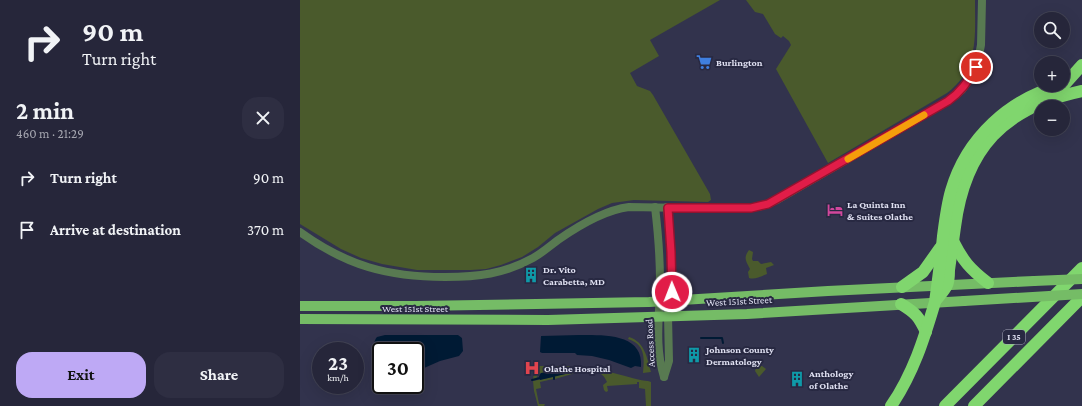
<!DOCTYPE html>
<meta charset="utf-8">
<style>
body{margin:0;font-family:"Crimson Pro",serif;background:#2e2e42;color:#f1f3f6;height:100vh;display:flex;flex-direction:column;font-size:15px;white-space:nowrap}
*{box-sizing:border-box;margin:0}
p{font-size:13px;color:#a4a5af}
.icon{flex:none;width:22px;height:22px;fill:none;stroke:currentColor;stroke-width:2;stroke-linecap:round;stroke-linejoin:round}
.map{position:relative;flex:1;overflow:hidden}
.side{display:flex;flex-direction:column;background:#26263a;width:300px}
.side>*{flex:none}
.top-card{background:#26263a;color:#f1f3f6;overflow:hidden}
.tools{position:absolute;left:734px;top:12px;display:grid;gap:8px}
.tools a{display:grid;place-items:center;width:36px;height:36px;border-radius:50%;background:#26263a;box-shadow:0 4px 16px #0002,0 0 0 1px #424354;font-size:20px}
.speed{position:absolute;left:12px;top:342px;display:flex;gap:8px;font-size:20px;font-weight:700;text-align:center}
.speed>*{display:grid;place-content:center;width:52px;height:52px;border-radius:50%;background:#26263a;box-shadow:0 4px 16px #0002,0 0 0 1px #424354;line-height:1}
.speed small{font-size:10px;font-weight:400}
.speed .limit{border:2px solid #111;border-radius:6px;background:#fff;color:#111}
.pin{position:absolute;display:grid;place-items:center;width:34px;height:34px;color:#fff;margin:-17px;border:2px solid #fff;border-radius:50%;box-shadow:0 1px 4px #0007}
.me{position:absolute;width:44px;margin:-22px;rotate:359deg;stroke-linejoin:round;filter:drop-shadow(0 0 3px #0008)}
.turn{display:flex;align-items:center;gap:14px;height:84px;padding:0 16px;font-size:18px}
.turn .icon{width:52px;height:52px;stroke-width:2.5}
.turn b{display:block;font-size:28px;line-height:34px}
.round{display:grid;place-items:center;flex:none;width:42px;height:42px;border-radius:16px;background:#2e2e42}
.headline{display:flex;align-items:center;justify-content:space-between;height:68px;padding:0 16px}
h1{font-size:24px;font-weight:700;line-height:30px}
.action{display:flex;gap:8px;margin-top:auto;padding:8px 16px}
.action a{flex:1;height:46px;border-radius:16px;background:#bea9f5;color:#111;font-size:16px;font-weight:700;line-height:46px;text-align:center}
.action a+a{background:#2e2e42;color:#f1f3f6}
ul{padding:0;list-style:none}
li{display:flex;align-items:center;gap:12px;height:52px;padding:0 16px}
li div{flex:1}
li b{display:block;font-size:15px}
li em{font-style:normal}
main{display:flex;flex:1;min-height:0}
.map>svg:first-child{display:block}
</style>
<main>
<section class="side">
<div class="top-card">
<div class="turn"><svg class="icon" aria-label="right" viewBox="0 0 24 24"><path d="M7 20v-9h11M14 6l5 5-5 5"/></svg><div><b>90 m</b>Turn right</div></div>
</div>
<div class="headline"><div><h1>2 min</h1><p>460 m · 21:29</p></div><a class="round"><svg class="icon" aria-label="close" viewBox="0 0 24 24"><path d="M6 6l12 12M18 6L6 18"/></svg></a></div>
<ul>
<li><svg class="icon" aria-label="right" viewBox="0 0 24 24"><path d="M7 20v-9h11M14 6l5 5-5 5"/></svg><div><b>Turn right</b></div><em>90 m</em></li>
<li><svg class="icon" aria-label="arrive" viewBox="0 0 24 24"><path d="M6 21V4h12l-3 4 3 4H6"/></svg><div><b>Arrive at destination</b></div><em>370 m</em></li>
</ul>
<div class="action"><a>Exit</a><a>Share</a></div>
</section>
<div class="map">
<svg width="782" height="406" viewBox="0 0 782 406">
<rect width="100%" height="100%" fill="#32334d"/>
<g fill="#4a5a2c">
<path d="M0,0h420l-70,40 9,16 -29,17 7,13 13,5 3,4 57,99 1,6 -3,2 -74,-2 -22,3 -14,6 -43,24 -17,14 -16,10 -21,8 -15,4 -15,1h-54l-35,-6 -21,-6 -20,-9 -41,-25z"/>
<path d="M446,0h229c0,36 4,69 -28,93l-119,70 -52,-94 15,-24 -2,-4 -6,-5 -2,2 -6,-4 -12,-20 -8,-2z"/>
<path d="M449,250l4,2 -1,7 1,2h5l3,3 10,-2 3,3 -8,3 1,6c-6,2 -12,6 -18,4l-1,-6 2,-3c-4,-8 -7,-11 -1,-19z"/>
<path d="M329,337c16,5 18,21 22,35l-8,1c2,-17 1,-29 -15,-34z"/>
<path d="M239,366h31l2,2c11,-7 60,12 76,13l3,1v24h-5l-1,-17 -6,-1v-6h-2v2l-30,2 1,5 -2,1 -2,-2 -1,-5 4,-3c-6,-15 -20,-11 -33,-8v-1l-2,1 -17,5 -1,-3 16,-3 -1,-3h-6l-22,3 -3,2 -2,4 -3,1 1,-10z"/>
<path d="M459,366h3l4,3 -7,8 -4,-6 1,-3z"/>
<path d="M253,377v2l-13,3 1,6 -5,1 3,15h6l-1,2h-6l-4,-15 -1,-10z"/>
</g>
<g fill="#001a34">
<path d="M85,335h73l4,3 1,13 -4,5 -19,5 -25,11v-21h-34v28c-5,-9 -11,-35 -4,-42z"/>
<path d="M279,335c24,0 65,-2 62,32l-6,-1 -4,2 -22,-8 -17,-4 -15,-1 -2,-2h-33l-2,-1 1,-16z"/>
<path d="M265,369l5,2v2l-30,7 -1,-4 2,-3z"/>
</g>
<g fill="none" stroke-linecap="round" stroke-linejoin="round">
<g stroke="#001a34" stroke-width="2">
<path d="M401,338h21l1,5"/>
<path d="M254,377v2"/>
<path d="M232,380l8,-2"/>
</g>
<g stroke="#587a51" stroke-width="8">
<path d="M355,207c3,25 5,50 5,75 0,32 -6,63 4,95"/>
<path d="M0,232c47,34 88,45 145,45 33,0 59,-3 88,-19 9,-5 17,-12 25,-18 20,-14 47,-30 71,-33l113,2 20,-3 15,-6 161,-93 18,-12 6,-5 10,-14 5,-11 4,-20 1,-45"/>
<path d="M364,377l5,-16 -1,-45 4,-24 -1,-40 -4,-45"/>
</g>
<g stroke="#75bc66" stroke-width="10">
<path d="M0,306h116l233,-4 179,-11 206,-10"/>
<path d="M0,319l248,1 199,-6 217,-13"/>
</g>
<g stroke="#80d66e" stroke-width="12">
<path d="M765,84l17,-19"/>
<path d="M653,241c10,20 17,28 35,42"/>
<path d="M602,287l21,-15 17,-24"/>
<path d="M636,300c4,-5 9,-10 11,-15 2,-4 2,-11 2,-15 2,-14 4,-29 6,-43 10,-78 49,-120 127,-136"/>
<path d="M601,304c15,9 18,13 25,28"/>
<path d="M591,406c22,-32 33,-67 44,-104 3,-22 6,-44 8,-66 2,-15 4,-31 8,-45 15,-53 59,-93 111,-106"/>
<path d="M645,406l137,-138"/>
<path d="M674,406l108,-109"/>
</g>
<g stroke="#75bc66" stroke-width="10">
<path d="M734,281l48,-2"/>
<path d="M664,301l118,-7"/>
</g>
</g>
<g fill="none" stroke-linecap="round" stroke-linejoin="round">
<defs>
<path id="route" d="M372,292l-1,-40 -3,-44h83l17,-4 180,-103c13,-9 21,-20 28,-34"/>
</defs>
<use href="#route" stroke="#92132f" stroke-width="10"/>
<use href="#route" stroke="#e11d48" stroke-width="7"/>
<path stroke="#f59e0b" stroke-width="7" d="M548,159l76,-44"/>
</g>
<defs>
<symbol id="supermarket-bare" viewBox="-9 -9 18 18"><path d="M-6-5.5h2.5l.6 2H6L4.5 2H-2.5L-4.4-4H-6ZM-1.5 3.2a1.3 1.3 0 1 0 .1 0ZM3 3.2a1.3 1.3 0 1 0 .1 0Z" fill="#3f7fe0" stroke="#282942" stroke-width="2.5" paint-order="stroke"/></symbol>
<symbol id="hotel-bare" viewBox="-9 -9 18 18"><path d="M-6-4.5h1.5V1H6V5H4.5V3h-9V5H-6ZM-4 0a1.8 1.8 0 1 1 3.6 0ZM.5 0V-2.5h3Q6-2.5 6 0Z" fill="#d1479c" stroke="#282942" stroke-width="2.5" paint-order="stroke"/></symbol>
<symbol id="building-bare" viewBox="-9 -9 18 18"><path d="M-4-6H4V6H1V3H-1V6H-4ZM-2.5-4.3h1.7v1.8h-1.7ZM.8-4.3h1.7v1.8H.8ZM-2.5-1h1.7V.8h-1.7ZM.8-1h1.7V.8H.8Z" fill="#0f9aa8" stroke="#282942" stroke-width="2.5" paint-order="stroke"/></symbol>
<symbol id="hospital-bare" viewBox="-9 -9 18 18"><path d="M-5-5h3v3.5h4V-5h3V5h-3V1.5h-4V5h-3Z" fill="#e0444e" stroke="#282942" stroke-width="2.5" paint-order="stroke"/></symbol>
</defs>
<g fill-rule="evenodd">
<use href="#supermarket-bare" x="393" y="51" width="22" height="22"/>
<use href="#hotel-bare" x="524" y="199" width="22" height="22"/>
<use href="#building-bare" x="220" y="264" width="22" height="22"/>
<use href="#building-bare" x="383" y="344" width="22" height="22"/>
<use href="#hospital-bare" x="221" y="357" width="22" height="22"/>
<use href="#building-bare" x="486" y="368" width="22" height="22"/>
</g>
<g text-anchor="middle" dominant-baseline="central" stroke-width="4" stroke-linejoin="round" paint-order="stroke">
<rect fill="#282942" stroke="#a9aabd" stroke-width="1" x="703" y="330" width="22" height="14" rx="3"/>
<g font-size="9" font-weight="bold" fill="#e0e1f2">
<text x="714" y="337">I 35</text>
</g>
<g font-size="10" font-weight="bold" fill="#e0e1f2" stroke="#282942" text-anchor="start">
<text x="416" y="62">Burlington</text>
<text x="547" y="204">La Quinta Inn<tspan x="547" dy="12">&amp; Suites Olathe</tspan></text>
<text x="243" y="269">Dr. Vito<tspan x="243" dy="12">Carabetta, MD</tspan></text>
<text x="406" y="349">Johnson County<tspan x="406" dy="12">Dermatology</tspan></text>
<text x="244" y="368">Olathe Hospital</text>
<text x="509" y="373">Anthology<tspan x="509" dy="12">of Olathe</tspan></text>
</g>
<g font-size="10" fill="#e0e1f2" stroke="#282942">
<text transform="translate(439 301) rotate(-3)">West 151st Street</text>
<text x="115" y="308">West 151st Street</text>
<text transform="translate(350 343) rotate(-93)">Access Road</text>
</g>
</g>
</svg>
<div class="tools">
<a><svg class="icon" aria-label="search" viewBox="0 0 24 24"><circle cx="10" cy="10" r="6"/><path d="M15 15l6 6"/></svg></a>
<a>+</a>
<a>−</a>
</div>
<div class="speed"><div>23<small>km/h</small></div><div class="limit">30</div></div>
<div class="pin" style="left:676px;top:67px;background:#d93025"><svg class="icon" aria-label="arrive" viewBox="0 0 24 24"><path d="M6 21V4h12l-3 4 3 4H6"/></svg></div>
<svg class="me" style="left:372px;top:292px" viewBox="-20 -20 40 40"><circle r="17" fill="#e11d48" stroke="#fff" stroke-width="3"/><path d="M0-11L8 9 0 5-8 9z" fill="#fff"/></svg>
</div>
</main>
